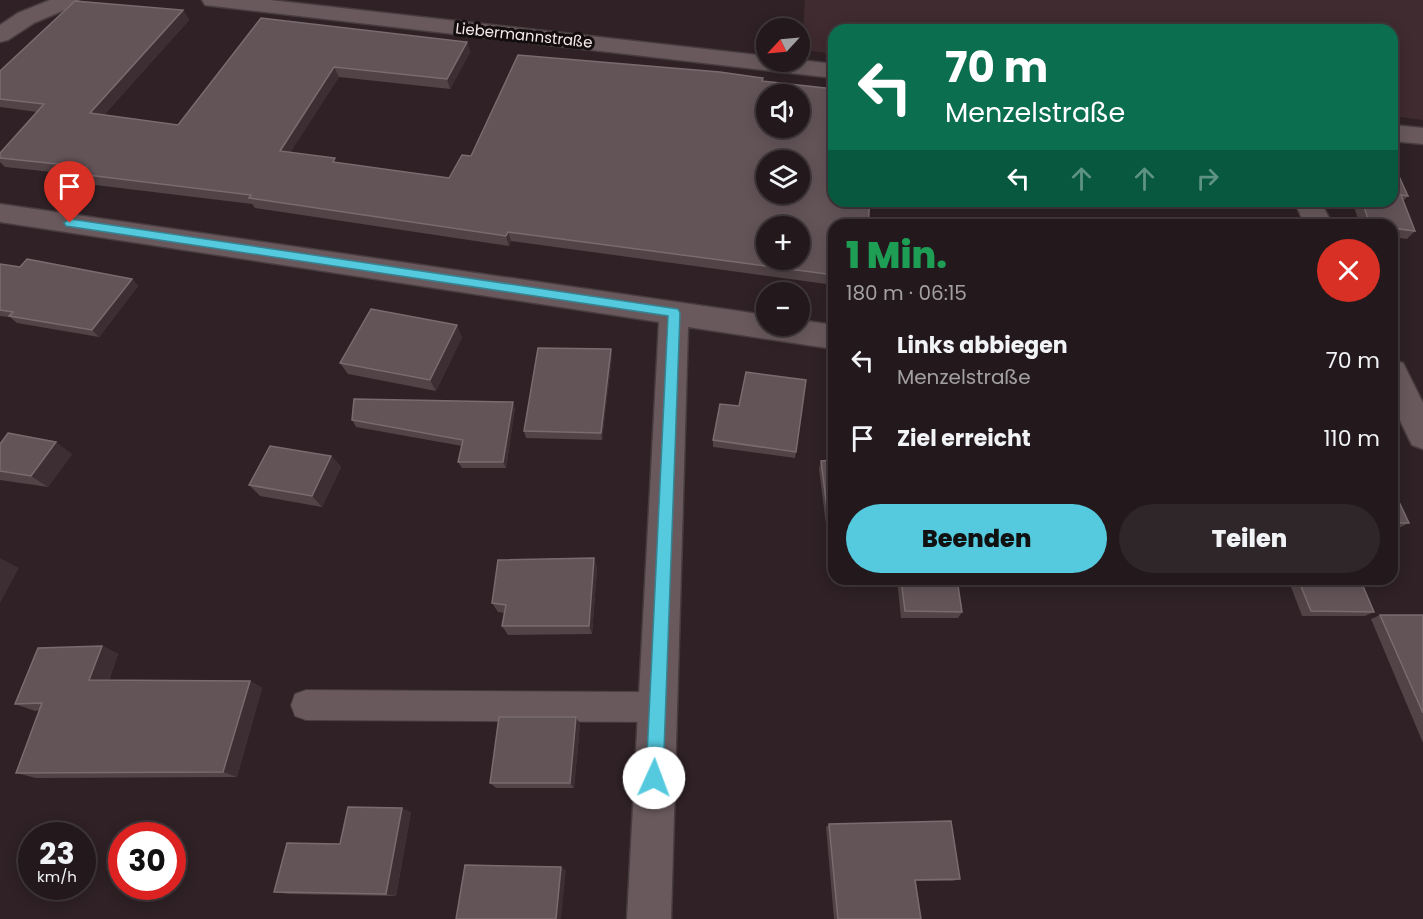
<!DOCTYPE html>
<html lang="de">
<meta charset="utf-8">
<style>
body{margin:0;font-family:Poppins,sans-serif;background:#2f2629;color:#f1f3f6;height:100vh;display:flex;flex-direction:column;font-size:22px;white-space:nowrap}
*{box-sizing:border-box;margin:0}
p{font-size:20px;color:#a3a0a3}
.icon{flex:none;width:33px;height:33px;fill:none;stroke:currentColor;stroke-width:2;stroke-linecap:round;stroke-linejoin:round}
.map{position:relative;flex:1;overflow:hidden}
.drawer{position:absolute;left:828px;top:219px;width:570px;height:366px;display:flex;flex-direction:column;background:#23191c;border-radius:18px;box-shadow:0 3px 15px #0003,0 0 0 2px #40383b}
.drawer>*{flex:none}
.top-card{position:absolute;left:828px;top:24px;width:570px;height:183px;border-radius:18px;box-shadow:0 3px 15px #0003,0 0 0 2px #40383b;background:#0b6e4f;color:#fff;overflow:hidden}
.needle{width:39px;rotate:244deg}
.buttons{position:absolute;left:756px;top:18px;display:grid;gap:12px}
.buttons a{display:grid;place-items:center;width:54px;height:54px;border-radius:50%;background:#23191c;box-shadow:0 3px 15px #0003,0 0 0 2px #40383b;font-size:30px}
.speed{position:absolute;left:18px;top:822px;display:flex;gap:12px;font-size:30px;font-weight:700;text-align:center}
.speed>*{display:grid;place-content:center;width:78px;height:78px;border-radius:50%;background:#23191c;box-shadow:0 3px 15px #0003,0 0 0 2px #40383b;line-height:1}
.speed small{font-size:15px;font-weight:400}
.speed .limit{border:9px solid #d22;background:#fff;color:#111}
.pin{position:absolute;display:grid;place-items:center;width:51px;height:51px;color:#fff;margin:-62px -26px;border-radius:50% 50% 50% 0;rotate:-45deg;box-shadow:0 0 6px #0007}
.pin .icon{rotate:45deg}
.me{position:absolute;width:66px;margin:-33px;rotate:2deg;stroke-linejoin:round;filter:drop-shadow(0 0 4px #0008)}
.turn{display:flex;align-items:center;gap:21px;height:126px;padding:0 18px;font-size:27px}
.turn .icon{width:78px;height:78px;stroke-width:2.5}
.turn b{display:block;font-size:42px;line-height:51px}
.lanes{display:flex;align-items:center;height:57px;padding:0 18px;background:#0003;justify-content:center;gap:30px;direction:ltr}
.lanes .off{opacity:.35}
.round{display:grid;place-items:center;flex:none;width:63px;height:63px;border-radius:32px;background:#2f2629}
.overview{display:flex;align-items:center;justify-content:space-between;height:102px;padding:0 18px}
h1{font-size:36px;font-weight:800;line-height:45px;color:#1e9e55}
.action{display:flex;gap:12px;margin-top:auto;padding:12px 18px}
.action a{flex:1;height:69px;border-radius:36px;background:#55cadf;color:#111;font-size:24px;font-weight:800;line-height:69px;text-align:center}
.action a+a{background:#2f2629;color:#f1f3f6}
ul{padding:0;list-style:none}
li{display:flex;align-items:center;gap:18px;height:78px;padding:0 18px}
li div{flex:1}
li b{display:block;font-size:22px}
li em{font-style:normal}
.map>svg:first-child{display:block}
</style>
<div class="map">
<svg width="1423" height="919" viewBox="0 0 1423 919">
<rect width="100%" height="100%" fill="#2f2125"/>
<path fill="#3f2b30" d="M805,0h618v120l-31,-4v-86h-558v24l-32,-4z"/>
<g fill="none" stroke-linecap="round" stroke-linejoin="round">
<defs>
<path id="service" d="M306,690l351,2 11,4 4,11 -4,11 -11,4 -351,-2 -11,-4 -4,-11 4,-11z"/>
<g id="minor">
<path d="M50,0h29l-3,5 -42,18 -26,17 -8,2v-17l18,-12z"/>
<path d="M202,0h68l496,56v6l34,-2 34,4v14l-621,-72 -8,-1z"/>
<path d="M1392,125l31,3v16l-31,-3z"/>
<path d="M1294,201h26l13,24h-28z"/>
<path d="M0,204l766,111v11h34v-6l34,5v24l-146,-22 -17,592h-44l32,-597 -659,-100z"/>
<path d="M1392,360l11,3 20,40v46l-11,-4 -20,-41z"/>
</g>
</defs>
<use href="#service" stroke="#473c3f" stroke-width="2"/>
<use href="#minor" stroke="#473c3f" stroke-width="3"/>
<use href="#service" fill="#69595d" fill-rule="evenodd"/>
<use href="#minor" fill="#69595d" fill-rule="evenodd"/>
</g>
<g fill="#514346">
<path d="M183,10l6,10 -85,95 74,10 83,-107 206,24 3,10 -20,37 -111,-12 -49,75 48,11 111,15 22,-22 292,-78v3l71,144v60l-323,-44 -2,5 -254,-38 -3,-4 -165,-20 -7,-9 -75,-8 -5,-5v-9l37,-41 -37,-5v-36z"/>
<path d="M1392,161l16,35 -5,5 12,30 -8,8 -15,-2v-12h-32l-8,-24h40z"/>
<path d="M0,264l20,3 112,12 6,7 -39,51 -82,-14 -7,-6 -10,-1z"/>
<path d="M462,337l-26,54 -88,-17 -8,-11z"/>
<path d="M611,349l1,7 -10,84 -76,-2 -2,-7z"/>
<path d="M739,406l57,46 -1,6 -82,-11v-7z"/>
<path d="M515,408l-9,60h-44l-4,-6 4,-16 -106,-19 -4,-7z"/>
<path d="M0,444l72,10 -24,33 -48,-7z"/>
<path d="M331,456l10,11 -19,40 -62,-11 -11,-11z"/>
<path d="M834,460v96h-4l-11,-87 2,-8z"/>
<path d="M1392,487l17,36 -10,5h-7z"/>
<path d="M594,558l3,10 -5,66 -84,1 -6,-9 2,-13 -6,-1 -6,-9z"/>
<path d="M897,579h60l5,33 -4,6h-57z"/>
<path d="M1288,579h72l14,33 -9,4h-63z"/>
<path d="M1380,615h43v128l-52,-124z"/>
<path d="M102,646l16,8 -9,26 141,1 12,7 -25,89 -201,1 -20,-5 24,-63 -5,1 -20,-7z"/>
<path d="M580,724l-6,64h-78l-6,-5z"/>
<path d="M411,812l-15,84 -108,-2 -14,-2 66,-48z"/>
<path d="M829,824l131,55 -7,2h-37l5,38h-87l-8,-92z"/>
</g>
<g fill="#3c2e32">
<path d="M183,10l6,10 -92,103 -7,-10z"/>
<path d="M467,42l3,10 -20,37 -3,-10z"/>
<path d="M334,67l5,10 -54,84 -5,-10z"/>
<path d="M508,232l3,9 -2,5 -3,-10z"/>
<path d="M132,279l6,7 -39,51 -7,-7z"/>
<path d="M457,325l5,12 -26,54 -6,-11z"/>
<path d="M611,349l1,7 -10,84 -1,-7z"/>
<path d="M513,402l2,6 -9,60 -3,-6z"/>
<path d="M56,442l16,12 -24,33 -17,-11z"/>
<path d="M331,456l10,11 -19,40 -10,-11z"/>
<path d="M0,558l19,10 -19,35z"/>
<path d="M594,558l3,10 -5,66 -3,-8z"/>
<path d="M102,646l16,8 -12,33 -17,-7z"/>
<path d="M250,681l12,7 -25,89 -14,-5z"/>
<path d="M576,717l4,7 -6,64 -4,-5z"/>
<path d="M402,808l9,4 -15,84 -10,-2z"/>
<path d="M561,867l5,3 -5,49h-5z"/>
</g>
<g fill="#635458" stroke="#796c6f" stroke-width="1.5" fill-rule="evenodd">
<path d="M75,1l108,9 -93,103 88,12 83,-107 206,24 -20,37 -113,-12 -54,84 55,7 -2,4 116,16 13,-23 9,1 47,-101 202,17 43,6 -1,3 72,8v112h36l-2,24h-34v50l-326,-43 -2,4 -257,-38 2,-3 -172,-21 7,-7 -86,-9v-5l44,-49 -44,-5v-28zM766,94h34v34h-34zM766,160h34v34h-34zM766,226h34v34h-34z"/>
<path d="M1392,161l16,35 -7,-1 14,36 -23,-3v-3h-22l-8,-24h30z"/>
<path d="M27,259l105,20 -40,51 -83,-14 4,-4 -13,-2v-46l20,3z"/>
<path d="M371,309l86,16 -27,55 -90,-17z"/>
<path d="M538,348l73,1 -10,84 -77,-2z"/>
<path d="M746,372l60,8 -10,72 -83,-12 7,-36 19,2z"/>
<path d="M354,399l159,3 -10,60h-45l5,-22 -111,-20z"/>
<path d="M8,433l48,9 -25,34 -31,-5v-27z"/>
<path d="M270,446l61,10 -19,40 -63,-11z"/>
<path d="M834,460v88h-2l-11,-87z"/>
<path d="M1392,487l17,36h-17z"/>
<path d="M594,558l-5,68h-87l4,-21 -14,-2 6,-43z"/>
<path d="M901,579h56l5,33 -57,-1z"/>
<path d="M1298,579h62l14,33 -63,-1z"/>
<path d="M1380,615h43v98z"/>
<path d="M102,646l-13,34 161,1 -27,91 -207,1 26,-70 -27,1 23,-56z"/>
<path d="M499,717h77l-6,66h-80z"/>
<path d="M348,807l54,1 -16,86 -112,-2 13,-49 53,1z"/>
<path d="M951,821l9,58 -45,1 6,39h-83l-9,-95z"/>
<path d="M465,865l96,2 -5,52h-100z"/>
</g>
<path fill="#55cadf" stroke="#378391" stroke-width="1.5" d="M70,219l608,90 2,4 -17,465 -3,6 -6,2 -6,-2 -2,-6 22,-462 -602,-90 -2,-3z"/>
<g text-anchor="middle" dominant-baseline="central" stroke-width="6" stroke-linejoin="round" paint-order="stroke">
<g font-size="15" fill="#f3e9eb" stroke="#130d0e">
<text transform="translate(524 35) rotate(6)">Liebermannstraße</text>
</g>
</g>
</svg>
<div class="buttons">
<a><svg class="needle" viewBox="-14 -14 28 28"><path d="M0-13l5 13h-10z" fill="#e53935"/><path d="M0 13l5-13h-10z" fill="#a3a0a3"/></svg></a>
<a><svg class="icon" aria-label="sound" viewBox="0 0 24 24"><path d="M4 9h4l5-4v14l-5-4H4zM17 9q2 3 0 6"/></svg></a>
<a><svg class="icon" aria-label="layers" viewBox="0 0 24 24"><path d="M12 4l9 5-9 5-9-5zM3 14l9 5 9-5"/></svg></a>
<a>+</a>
<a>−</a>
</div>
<div class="speed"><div>23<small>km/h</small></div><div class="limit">30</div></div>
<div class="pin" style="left:70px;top:223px;background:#d93025"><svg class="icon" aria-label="arrive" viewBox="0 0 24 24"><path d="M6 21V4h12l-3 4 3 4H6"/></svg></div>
<svg class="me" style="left:654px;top:778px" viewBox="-20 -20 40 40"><circle r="19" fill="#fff"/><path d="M0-13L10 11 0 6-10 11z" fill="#55cadf"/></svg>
<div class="top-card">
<div class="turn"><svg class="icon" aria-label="left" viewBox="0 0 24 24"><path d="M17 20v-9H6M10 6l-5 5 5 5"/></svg><div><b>70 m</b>Menzelstraße</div></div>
<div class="lanes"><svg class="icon" aria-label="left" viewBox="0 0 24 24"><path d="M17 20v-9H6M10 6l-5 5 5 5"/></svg><svg class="icon off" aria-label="ahead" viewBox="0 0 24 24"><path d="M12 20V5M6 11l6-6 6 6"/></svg><svg class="icon off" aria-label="ahead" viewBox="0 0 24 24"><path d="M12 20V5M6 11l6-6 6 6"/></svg><svg class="icon off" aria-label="right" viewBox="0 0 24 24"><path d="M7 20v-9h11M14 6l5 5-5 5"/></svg></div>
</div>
<section class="drawer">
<div class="overview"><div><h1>1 Min.</h1><p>180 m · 06:15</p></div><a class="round" style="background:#d93025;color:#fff"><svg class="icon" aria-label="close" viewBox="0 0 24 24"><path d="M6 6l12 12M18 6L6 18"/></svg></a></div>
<ul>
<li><svg class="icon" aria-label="left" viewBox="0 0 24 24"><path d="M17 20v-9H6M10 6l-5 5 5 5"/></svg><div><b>Links abbiegen</b><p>Menzelstraße</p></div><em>70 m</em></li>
<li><svg class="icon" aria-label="arrive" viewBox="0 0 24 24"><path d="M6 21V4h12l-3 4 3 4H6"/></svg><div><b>Ziel erreicht</b></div><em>110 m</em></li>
</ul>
<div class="action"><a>Beenden</a><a>Teilen</a></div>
</section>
</div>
